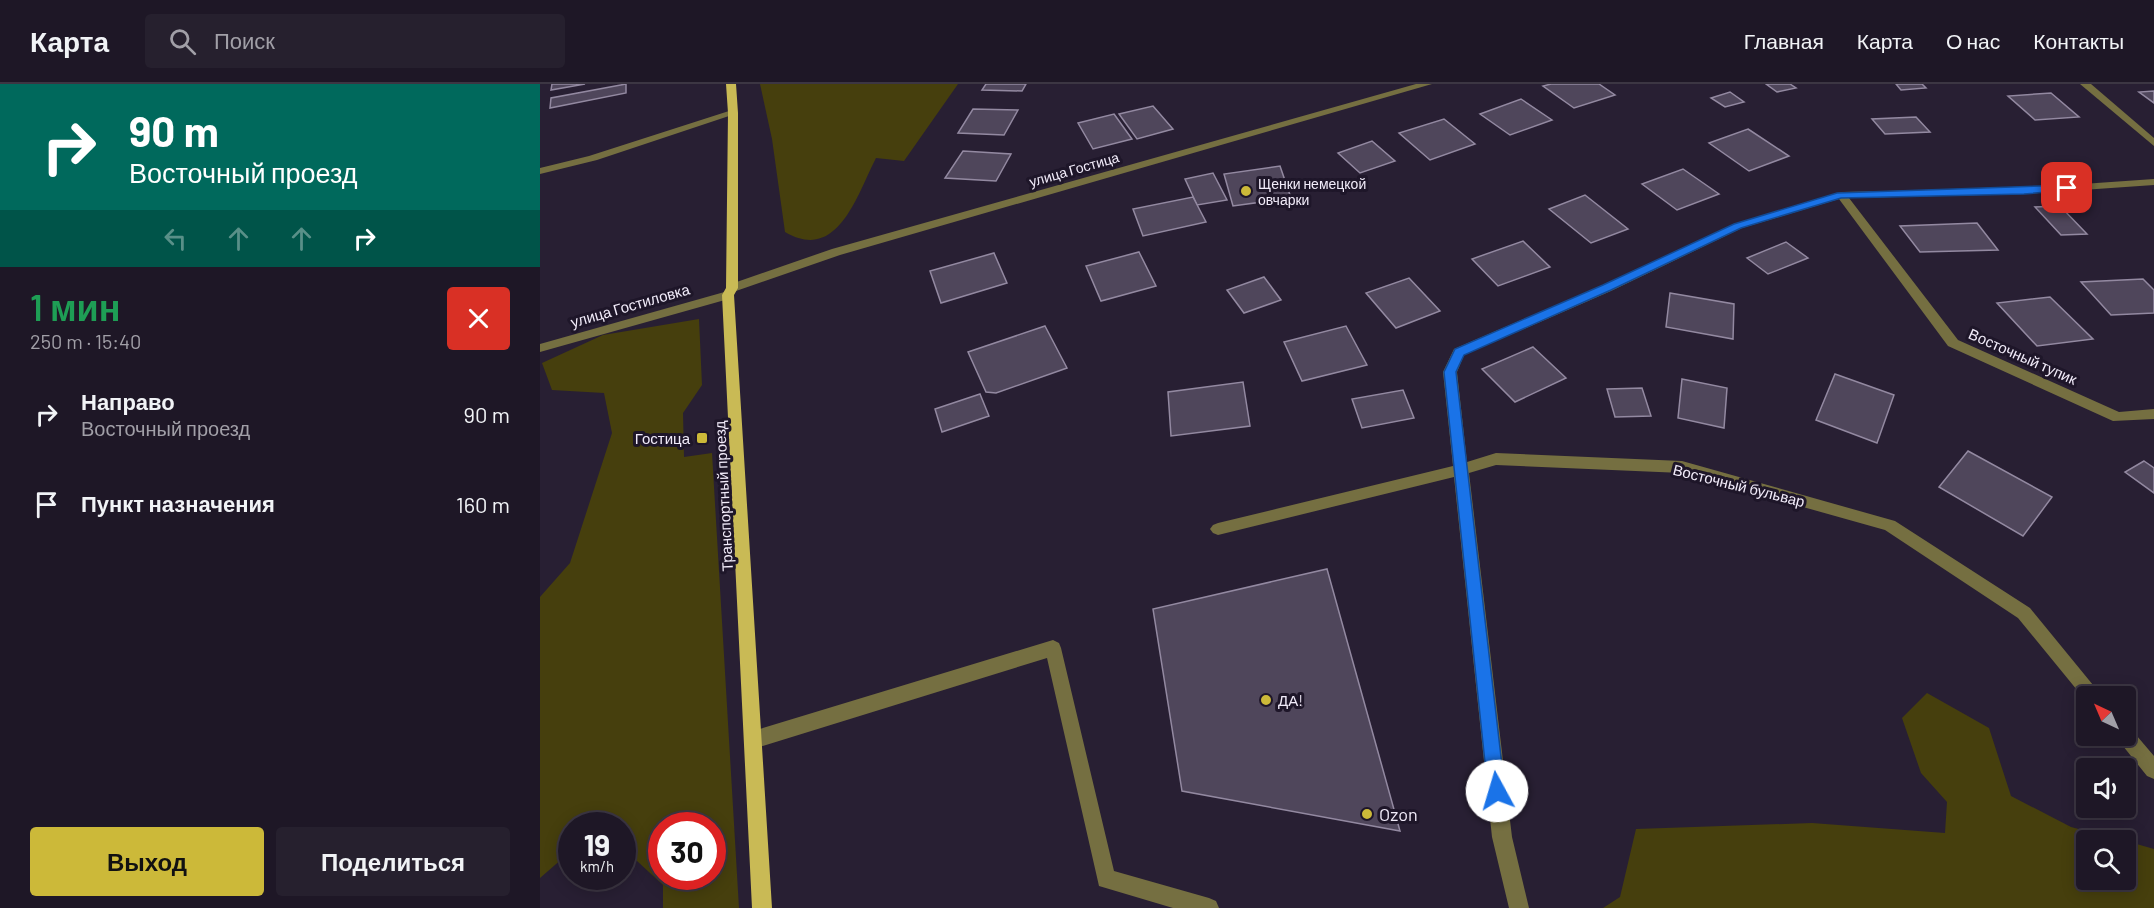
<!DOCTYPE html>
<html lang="ru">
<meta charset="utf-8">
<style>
body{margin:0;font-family:Barlow,sans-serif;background:#26202e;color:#f1f3f6;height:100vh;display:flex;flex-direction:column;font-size:22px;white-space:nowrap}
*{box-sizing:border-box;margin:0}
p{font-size:20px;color:#a19fa7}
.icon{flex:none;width:33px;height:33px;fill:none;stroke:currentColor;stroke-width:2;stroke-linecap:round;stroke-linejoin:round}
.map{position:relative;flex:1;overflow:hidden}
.drawer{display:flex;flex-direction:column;background:#1e1726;width:540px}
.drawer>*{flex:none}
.top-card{background:#00695c;color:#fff;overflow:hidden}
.needle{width:39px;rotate:316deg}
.controls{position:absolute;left:1536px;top:602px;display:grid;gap:12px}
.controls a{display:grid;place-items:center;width:60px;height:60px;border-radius:6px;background:#1e1726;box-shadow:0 3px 15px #0003,0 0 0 2px #3c3643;font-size:30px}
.speed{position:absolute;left:18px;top:728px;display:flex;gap:12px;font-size:30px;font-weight:700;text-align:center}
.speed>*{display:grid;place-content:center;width:78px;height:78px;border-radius:50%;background:#1e1726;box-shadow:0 3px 15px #0003,0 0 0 2px #3c3643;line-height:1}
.speed small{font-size:15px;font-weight:400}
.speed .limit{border:9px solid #d22;background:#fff;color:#111}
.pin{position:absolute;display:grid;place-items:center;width:51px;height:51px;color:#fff;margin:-26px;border-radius:12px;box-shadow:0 3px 9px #0006}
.me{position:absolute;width:66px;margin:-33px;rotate:354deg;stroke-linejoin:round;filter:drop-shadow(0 0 4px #0008)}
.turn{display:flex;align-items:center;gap:21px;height:126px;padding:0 30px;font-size:27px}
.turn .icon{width:78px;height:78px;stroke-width:2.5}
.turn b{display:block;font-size:42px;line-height:51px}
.lanes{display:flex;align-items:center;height:57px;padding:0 30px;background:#0003;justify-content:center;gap:30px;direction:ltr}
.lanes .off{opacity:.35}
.round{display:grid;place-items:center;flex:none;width:63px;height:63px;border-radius:6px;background:#26202e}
.headline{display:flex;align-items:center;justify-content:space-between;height:102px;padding:0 30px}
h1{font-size:36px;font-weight:600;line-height:45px;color:#1e9e55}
.cta{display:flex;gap:12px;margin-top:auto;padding:12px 30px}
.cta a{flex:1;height:69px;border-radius:6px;background:#ccb939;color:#111;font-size:24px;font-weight:600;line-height:69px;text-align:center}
.cta a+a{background:#26202e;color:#f1f3f6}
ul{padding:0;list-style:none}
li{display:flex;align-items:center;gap:18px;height:90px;padding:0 30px}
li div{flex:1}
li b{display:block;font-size:22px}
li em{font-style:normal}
header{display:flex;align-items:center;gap:36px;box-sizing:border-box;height:84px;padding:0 30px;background:#1e1726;border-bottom:2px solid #3c3643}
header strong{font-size:28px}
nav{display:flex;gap:33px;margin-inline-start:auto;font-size:21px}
.search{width:420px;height:54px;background:#26202e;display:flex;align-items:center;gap:15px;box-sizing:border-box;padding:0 21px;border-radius:6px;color:#a19fa7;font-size:22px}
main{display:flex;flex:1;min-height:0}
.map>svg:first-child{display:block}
</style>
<header>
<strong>Карта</strong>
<div class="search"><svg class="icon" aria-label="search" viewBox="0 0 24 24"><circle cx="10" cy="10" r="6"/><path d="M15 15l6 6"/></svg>Поиск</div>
<nav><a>Главная</a><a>Карта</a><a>О нас</a><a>Контакты</a></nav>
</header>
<main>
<section class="drawer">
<div class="top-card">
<div class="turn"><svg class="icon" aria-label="right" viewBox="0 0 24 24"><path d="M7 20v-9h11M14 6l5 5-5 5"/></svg><div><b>90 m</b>Восточный проезд</div></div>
<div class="lanes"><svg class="icon off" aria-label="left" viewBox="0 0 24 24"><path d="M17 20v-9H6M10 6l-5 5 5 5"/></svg><svg class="icon off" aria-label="ahead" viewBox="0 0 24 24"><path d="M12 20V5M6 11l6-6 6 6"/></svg><svg class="icon off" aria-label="ahead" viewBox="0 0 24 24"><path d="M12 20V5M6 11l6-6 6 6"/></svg><svg class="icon" aria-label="right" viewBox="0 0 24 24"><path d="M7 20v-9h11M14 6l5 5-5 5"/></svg></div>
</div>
<div class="headline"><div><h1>1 мин</h1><p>250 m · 15:40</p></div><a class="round" style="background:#d93025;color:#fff"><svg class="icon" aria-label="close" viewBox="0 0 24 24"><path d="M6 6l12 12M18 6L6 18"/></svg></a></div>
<ul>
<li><svg class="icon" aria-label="right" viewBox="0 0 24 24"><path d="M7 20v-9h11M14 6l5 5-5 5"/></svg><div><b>Направо</b><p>Восточный проезд</p></div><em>90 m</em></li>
<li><svg class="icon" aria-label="arrive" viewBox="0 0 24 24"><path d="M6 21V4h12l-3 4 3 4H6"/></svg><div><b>Пункт назначения</b></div><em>160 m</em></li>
</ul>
<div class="cta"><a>Выход</a><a>Поделиться</a></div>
</section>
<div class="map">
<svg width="1614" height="824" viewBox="0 0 1614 824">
<rect width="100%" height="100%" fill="#281f33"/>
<g fill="#463f0d" fill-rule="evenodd">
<path d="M220,0h198l-54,77 -28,-3c-19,37 -38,105 -91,74l-13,-93z"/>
<path d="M159,235l3,66 -19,28 1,44 28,-4 27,455h-76v-23l-40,-37 -1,-23h-50l-1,26 -31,27v-281l30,-34 42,-130 -8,-40 -52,-3 -10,-27 61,-28zM122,741h50v51h-50z"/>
<path d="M1387,609l62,35 22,68 60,31 49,13h-34v39h40v-38l28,8v59h-551l17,-11 16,-68 176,-6 133,10 2,-31 -26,-29 -19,-55z"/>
</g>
<g fill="#4f465b" stroke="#9389a1" stroke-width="1.5">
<path d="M12,0h33l-34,6z"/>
<path d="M86,0v9l-76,15 1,-10z"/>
<path d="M446,0h40l-4,7 -40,-1z"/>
<path d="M1011,0h48l16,11 -41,13 -31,-22z"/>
<path d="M1226,0h24l6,4 -19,4z"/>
<path d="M1356,0h26l4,4 -25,2z"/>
<path d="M1614,7v12l-15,-11z"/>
<path d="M1190,8l14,10 -19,5 -14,-9z"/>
<path d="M1511,9l28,24 -44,3 -27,-24z"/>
<path d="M981,15l31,21 -42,15 -30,-21z"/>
<path d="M613,22l20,23 -36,10 -18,-25z"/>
<path d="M433,25l45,1 -14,25 -46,-2z"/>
<path d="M574,30l18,25 -39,10 -15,-26z"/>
<path d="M1376,33l14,15 -45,2 -13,-15z"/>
<path d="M904,35l31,25 -45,16 -31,-27z"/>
<path d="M1208,45l41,27 -40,15 -40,-28z"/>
<path d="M832,57l23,20 -35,12 -22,-20z"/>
<path d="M423,67l48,3 -15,27 -51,-3z"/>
<path d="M740,82l11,32 -58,8 -9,-32z"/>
<path d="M1143,85l36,25 -42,16 -35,-26z"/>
<path d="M673,89l14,27 -30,5 -12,-26z"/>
<path d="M1045,111l43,34 -37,14 -42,-34z"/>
<path d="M653,113l13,25 -63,14 -10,-27z"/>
<path d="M1520,122l27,28 -26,1 -26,-28z"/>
<path d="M1437,139l21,27 -78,2 -20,-26z"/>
<path d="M983,157l27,26 -52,19 -26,-27z"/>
<path d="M1246,158l22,16 -40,16 -21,-16z"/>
<path d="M599,168l17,34 -55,15 -15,-35z"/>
<path d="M454,169l13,30 -66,20 -11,-32z"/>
<path d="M724,193l17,23 -37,13 -17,-23z"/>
<path d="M869,194l31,33 -44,17 -30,-35z"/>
<path d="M1603,195l11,11v23l-43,2 -30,-33z"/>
<path d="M1130,209l64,11 -1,35 -67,-12z"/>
<path d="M1510,213l43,42 -56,7 -40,-43z"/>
<path d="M505,242l22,42 -71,25 -10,-1 -18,-40z"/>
<path d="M806,242l21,39 -65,16 -18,-39z"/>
<path d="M993,263l33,31 -51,24 -33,-33z"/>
<path d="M1295,290l59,21 -17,48 -61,-23z"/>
<path d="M1142,295l45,9 -3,40 -46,-10z"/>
<path d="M703,298l7,44 -79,10 -3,-44z"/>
<path d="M1102,304l9,28 -36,1 -8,-28z"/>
<path d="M863,306l11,28 -52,10 -10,-29z"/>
<path d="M440,310l9,22 -47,16 -7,-23z"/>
<path d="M1428,367l84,46 -29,39 -84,-49z"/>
<path d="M1604,377l10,7v25l-29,-21z"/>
<path d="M787,485l73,262 -218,-40 -29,-182z"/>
</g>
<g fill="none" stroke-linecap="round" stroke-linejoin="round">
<g fill="#756f41" fill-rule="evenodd">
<path d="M876,0h16l-592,171 -104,36 -4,1 -6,-4 2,-3 104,-36z"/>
<path d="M1540,0h11l63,54v8z"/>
<path d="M189,27l9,2 -141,47 -57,14v-6l49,-12z"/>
<path d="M1614,95v6l-130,9 -175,4 109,142 161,72 35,-3v10l-41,2 -165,-75 -109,-147 -97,29 -131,63 -147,64 -7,17 10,90 29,-9 186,8 213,60 135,87 72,88h-16v5l-68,-83 -133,-88 -203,-57 -186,-8 -27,8 43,364 17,71h-20l-17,-71 -38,-360 -236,58 -5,-2 -3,-4 3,-4 5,-2 235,-57 -10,-94 11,-23 149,-64 131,-61 107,-32 183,-4z"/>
<path d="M188,207l4,1 2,3 -2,3 -192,54v-8z"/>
<path d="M513,556l6,3 2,5 53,223 95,27 7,3 3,7h-46l-74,-22 -52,-228 -294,91 -6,-3 -3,-6 3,-6 6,-3z"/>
<path d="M1586,643l5,2 23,27v23l-7,-3 -28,-35 -3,-6h10z"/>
</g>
<path fill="#c9ba55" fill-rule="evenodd" d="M186,0h10l2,29v175l-4,7 38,613h-20l-30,-613 4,-7 2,-175z"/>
</g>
<path fill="#1a73e8" stroke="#114b97" stroke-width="1.5" d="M1527,101l4,1v4l-47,4 -183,4 -100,30 -130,62 -147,65 -8,17 49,419 -2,6 -6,2 -6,-2 -3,-6 -44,-419 11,-23 148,-64 131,-61 103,-31z"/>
<g fill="#ccb939" stroke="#1e1629" stroke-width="2">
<circle cx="706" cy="107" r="6"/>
<rect x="156" y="348" width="12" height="12" rx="3"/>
<circle cx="726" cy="616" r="6"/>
<circle cx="827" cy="730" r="6"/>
</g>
<g text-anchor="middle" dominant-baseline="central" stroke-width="6" stroke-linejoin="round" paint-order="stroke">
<g font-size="14" fill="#f2ecfa" stroke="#1e1629">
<text transform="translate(534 85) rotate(-16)">улица Гостица</text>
</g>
<g font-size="14" fill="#f2ecfa" stroke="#1e1629" text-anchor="start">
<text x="718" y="99">Щенки немецкой<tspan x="718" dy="16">овчарки</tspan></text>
</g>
<g font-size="15" fill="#f2ecfa" stroke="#1e1629">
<text transform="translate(90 221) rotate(-16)">улица Гостиловка</text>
<text transform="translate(1483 272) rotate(24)">Восточный тупик</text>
<text transform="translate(1199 401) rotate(14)">Восточный бульвар</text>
<text transform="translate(183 412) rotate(-93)">Транспортный проезд</text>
</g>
<g font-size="15" fill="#f2ecfa" stroke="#1e1629" text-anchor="end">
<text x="150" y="354">Гостица</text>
<text x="738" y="616" text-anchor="start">ДА!</text>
</g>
<g font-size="18" fill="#f2ecfa" stroke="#1e1629" text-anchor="start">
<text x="839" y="730">Ozon</text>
</g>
</g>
</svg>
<div class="controls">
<a><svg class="needle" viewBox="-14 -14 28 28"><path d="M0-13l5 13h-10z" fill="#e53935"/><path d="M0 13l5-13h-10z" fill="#a19fa7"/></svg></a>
<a><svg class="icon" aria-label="sound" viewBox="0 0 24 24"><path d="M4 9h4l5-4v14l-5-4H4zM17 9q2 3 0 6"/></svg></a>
<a><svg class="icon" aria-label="search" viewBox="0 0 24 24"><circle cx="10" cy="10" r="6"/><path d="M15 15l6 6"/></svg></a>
</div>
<div class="speed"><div>19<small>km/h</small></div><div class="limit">30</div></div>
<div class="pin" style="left:1527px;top:104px;background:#d93025"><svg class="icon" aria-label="arrive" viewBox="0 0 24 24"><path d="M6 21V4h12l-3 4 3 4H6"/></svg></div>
<svg class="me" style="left:957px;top:707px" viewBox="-20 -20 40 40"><circle r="19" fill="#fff"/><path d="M0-13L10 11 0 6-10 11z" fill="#1a73e8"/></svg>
</div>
</main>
